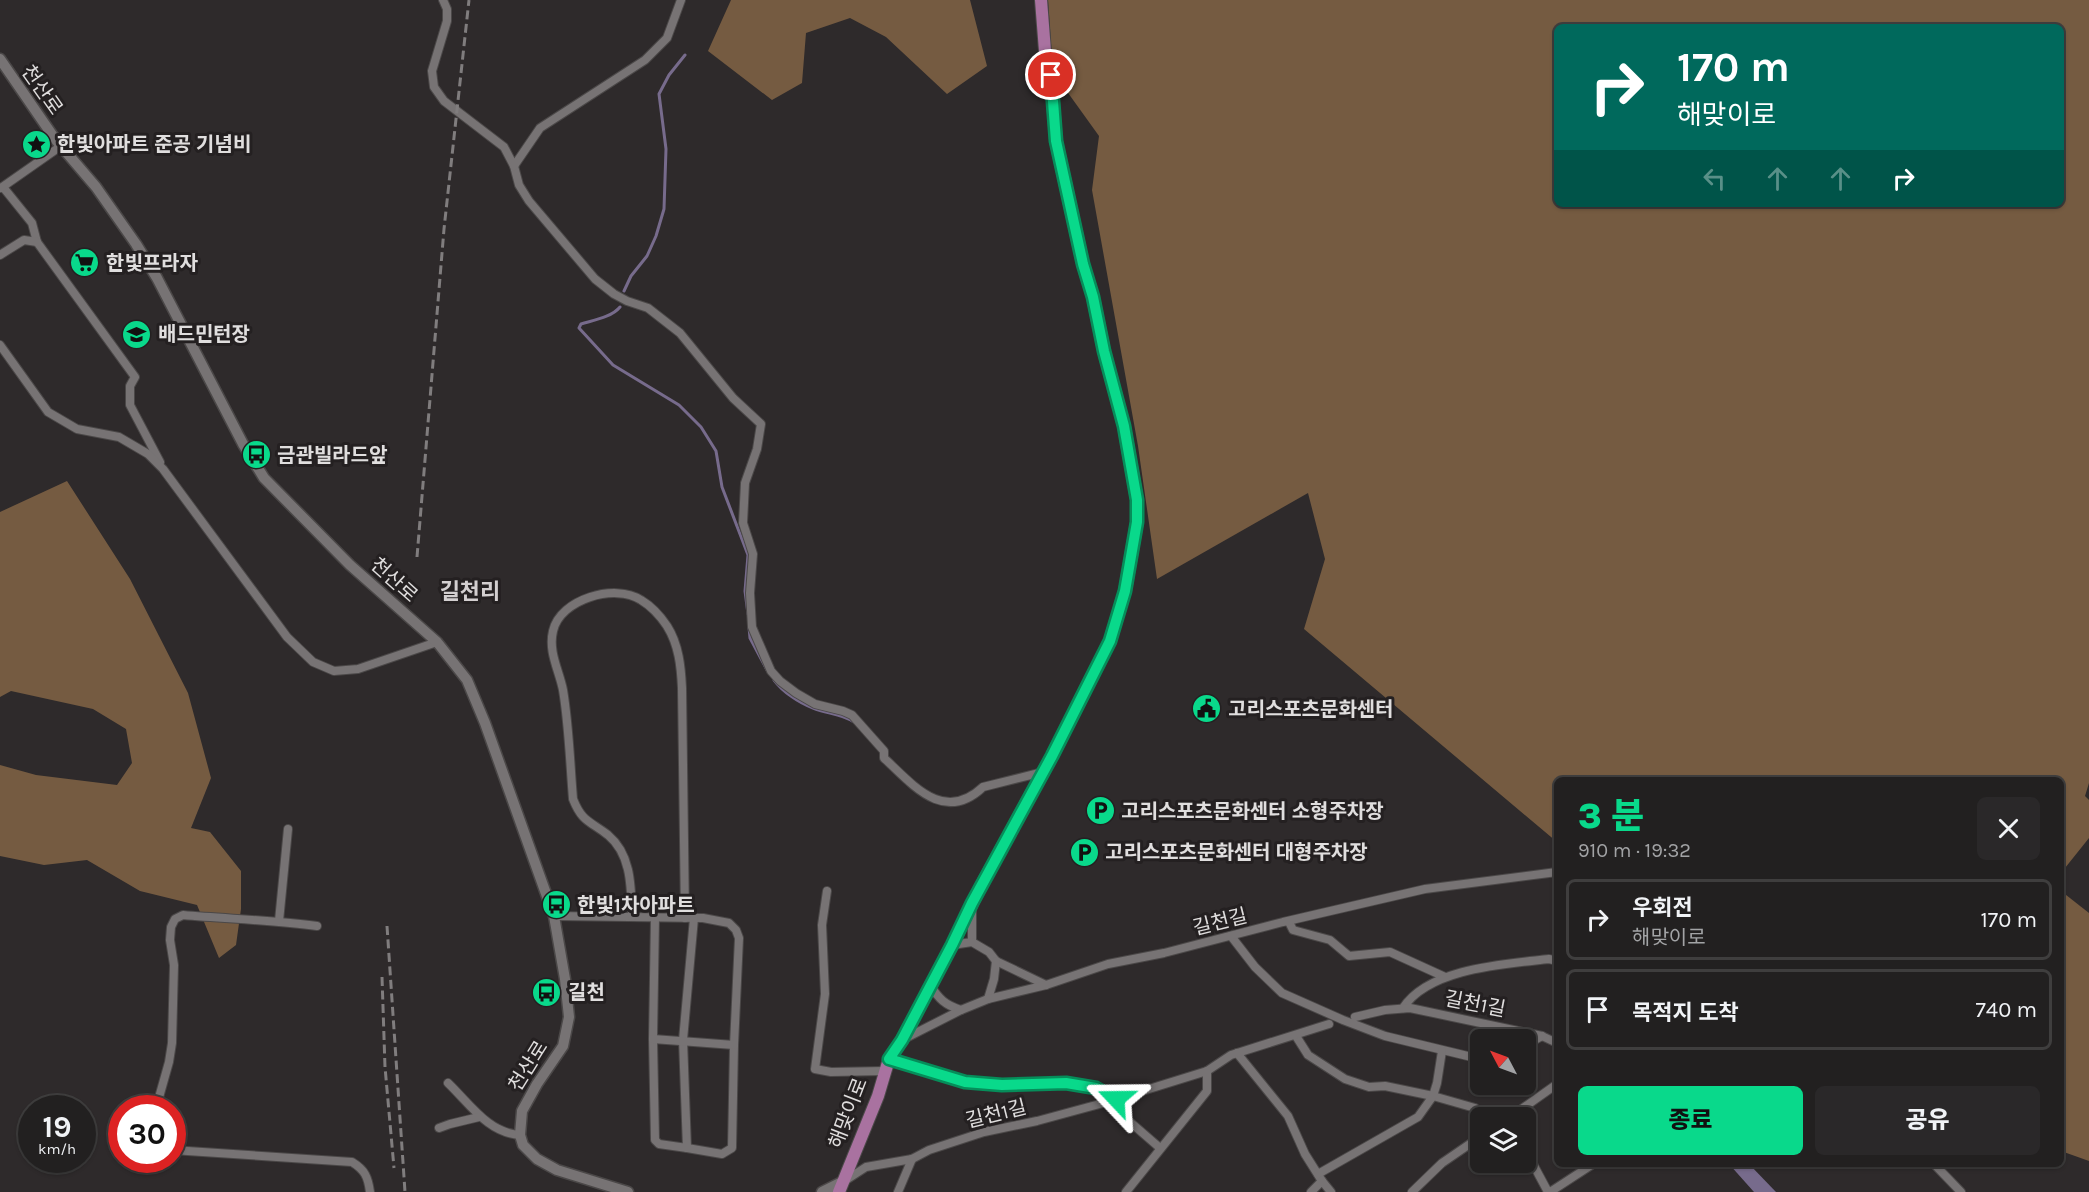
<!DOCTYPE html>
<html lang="ko">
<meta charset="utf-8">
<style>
body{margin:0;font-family:Karla,"Noto Sans KR",sans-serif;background:#2a2829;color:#f1f3f6;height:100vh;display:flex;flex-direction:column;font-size:22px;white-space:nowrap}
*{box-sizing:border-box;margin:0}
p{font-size:20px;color:#a2a3a5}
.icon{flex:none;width:33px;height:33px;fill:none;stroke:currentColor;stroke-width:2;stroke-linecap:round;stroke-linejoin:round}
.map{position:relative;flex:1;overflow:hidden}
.details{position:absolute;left:1554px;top:777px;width:510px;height:390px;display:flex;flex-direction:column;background:#222020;border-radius:9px;box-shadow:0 2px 4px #0004,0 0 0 2px #3f3e3e}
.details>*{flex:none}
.guide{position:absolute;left:1554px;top:24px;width:510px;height:183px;border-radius:9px;box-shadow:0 2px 4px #0004,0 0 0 2px #3f3e3e;background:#00695c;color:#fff;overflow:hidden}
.needle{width:39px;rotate:311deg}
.controls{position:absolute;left:1470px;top:1029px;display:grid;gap:12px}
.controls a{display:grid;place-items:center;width:66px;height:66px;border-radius:9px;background:#222020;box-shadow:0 2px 4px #0004,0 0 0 2px #3f3e3e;font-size:30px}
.speed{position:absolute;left:18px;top:1095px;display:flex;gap:12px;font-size:30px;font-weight:700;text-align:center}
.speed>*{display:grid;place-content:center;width:78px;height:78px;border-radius:50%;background:#222020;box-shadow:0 2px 4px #0004,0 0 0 2px #3f3e3e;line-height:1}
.speed small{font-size:15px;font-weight:400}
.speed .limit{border:9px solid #d22;background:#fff;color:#111}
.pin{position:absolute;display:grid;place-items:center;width:51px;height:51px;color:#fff;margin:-26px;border:3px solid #fff;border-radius:50%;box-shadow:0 2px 6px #0007}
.me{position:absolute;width:66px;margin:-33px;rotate:293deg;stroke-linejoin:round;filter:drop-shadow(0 0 4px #0008)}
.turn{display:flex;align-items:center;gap:21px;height:126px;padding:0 24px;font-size:27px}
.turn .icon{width:78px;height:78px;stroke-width:2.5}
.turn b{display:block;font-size:42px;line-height:51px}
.lanes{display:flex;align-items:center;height:57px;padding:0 24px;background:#0003;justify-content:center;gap:30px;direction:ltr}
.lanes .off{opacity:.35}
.round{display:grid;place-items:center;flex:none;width:63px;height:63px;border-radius:9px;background:#2a2829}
.head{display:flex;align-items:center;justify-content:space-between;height:102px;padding:0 24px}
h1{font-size:36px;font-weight:800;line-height:45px;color:#09d98b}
.primary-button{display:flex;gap:12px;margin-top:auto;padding:12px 24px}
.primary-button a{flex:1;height:69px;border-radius:9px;background:#09d98b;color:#111;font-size:24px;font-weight:800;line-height:69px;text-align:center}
.primary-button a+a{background:#2a2829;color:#f1f3f6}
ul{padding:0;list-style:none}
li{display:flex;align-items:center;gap:18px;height:81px;margin:0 12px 9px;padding:0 12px;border:3px solid #3f3e3e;border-radius:9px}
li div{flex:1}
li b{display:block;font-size:22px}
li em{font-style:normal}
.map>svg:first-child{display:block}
</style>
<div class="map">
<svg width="2089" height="1192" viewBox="0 0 2089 1192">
<rect width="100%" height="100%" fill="#2e2a2b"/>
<g fill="#755b41" fill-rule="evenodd">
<path d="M731,0h239l17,66 -40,28 -61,-57 -36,-19 -44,15 -4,50 -30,17 -64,-49z"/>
<path d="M1048,0h1041v783l-4,13 4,4v38l-28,35v-93h-504v62l-253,-213 21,-70 -17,-66 -151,86 -19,-133 -46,-256 7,-54 -46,-64zM1557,27h504v177h-504z"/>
<path d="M67,481l63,98 58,114 23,85 -20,50 19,4 31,39v38l-5,36 -17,13 -22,-53 -57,-14 -53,-31 -43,5 -44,-9v-91l36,10 81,10 15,-22 -6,-34 -33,-20 -82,-18 -11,6v-185z"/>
<path d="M2061,891l28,22v248l-28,-10z"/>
</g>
<path fill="#776b8c" d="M1729,1164h20l27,28h-22z"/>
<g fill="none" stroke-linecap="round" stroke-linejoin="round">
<g stroke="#776b8c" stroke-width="3">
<path d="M624,291l7,-15 16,-20 9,-20 8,-27 2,-60 -7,-55 10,-19 16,-20"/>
<path d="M620,307c-8,10 -26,13 -39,17l-2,4 34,37 66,40 22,22 15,24 6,36 26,68 -3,36 3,23"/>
<path d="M749,627l1,11 17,32"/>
<path d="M774,680c9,12 25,23 39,28 14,6 28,5 41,14"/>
</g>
<defs>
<g id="street">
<path d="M443,0l4,9v12l-15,50 2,16 10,14 60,46 10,19 5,19 10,16 66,78 19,15 13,7 21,7 32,25 53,65 28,26 -4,25 -12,34 -2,40 10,31 -3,39 2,34 19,44 9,10 16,12 19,11 28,7 9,4 32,36v7c29,27 60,66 99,29l60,-15"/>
<path d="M514,166l26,-38 105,-68 22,-22 14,-38"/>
<path d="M3,187l29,36 5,19 98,135 -5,9v19l30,57"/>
<path d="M1,188l60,-42"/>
<path d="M0,255l24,-15 13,2"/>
<path d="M0,345l48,67 29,17 42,8 29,17 15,15 124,168 26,25 21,9 24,-2 79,-27"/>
<path d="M827,891l-5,34 3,69 -10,75 16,3 53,-1"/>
<path d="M972,907v35"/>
<path d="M554,916l149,2 26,5 7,7 3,8 -5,107 -2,103 -10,6 -35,-6"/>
<path d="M632,917c-1,-29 0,-62 -24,-82 -18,-14 -26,-13 -35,-36 -3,-36 -4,-73 -10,-109 -4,-20 -15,-38 -10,-59 7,-32 62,-48 88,-31 10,6 20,17 26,26 12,19 14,41 15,62l3,230"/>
<path d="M655,917l-2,122 2,101 4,4 28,4 -4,-108 11,-122"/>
<path d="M279,921l9,-92"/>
<path d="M1289,922l4,8 37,10 19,16 41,-4 55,25"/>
<path d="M1231,936l24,31 27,26 61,27 42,16 95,23"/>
<path d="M952,945l20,-3 17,10 7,9 50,24"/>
<path d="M930,985c9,14 15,20 31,25"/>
<path d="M988,999l6,-20 2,-18"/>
<path d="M1403,1008c26,-40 102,-44 146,-49l8,2"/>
<path d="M1355,1017l30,-7 25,-2 132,28 15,7"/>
<path d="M1296,1036l12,19 37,24 24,8 16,-1 48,10 42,12 9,10"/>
<path d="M653,1039l81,6"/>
<path d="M902,1040l59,-30 27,-11 58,-14 62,-21 56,-11 119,-31 142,-33 132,-17"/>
<path d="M1526,1045l16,-9"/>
<path d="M1237,1053l51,63 17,38 17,27"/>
<path d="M889,1059l76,23 37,3 64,-2 30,5 20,11"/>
<path d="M448,1083c22,21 40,50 72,52"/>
<path d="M1107,1102l53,46"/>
<path d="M156,1108l13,-46 3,-19 2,-78 -4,-25 1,-13 4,-8 8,-4c45,4 90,5 134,11"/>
<path d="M1509,1118l48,-34"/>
<path d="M439,1128l11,-4 29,-7"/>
<path d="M172,1150l180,12c13,8 16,15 18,30"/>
<path d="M1526,1151l22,41"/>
<path d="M1934,1164l27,28"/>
<path d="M1318,1174l100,-57 15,-21 4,-13 5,-32"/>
<path d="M846,1180l20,-13 46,-8 17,-9 55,-18 53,-11 70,-19 100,-31 24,-16 98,-31"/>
<path d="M898,1192l14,-33"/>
<path d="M1126,1192l81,-101v-20"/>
<path d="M1311,1192l11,-11 9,11"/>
<path d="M1412,1192l30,-29 38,-26"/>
<path d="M1550,1192l43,-28"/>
</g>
<g id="secondary">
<path d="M0,59l55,80 41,48 40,57 21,34 86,166 21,34 86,87 87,77 30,38 18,43 69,193 11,63 4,38 -6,29 -26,38 -15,27 -2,24 3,10 14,14 20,11 71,22"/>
<path d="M822,1192l20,-10"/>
</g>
<path id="primary" d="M839,1192l39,-96 11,-37 13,-19 50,-95 29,-59 71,-130 58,-115 15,-50 12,-69v-22l-13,-74 -20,-75 -11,-54 -10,-33 -27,-123 -5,-66 -6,-24 -4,-51"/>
</defs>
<use href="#street" stroke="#4b4848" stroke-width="10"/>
<use href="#secondary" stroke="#4b4848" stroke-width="13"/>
<use href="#primary" stroke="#4b4848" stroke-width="14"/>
<use href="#street" stroke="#777374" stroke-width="8"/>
<use href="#secondary" stroke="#777374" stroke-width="10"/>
<use href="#primary" stroke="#a972a0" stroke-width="12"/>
<g stroke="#807d7e" stroke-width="3" stroke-dasharray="9 4.5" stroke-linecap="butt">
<path d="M417,557l27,-328 25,-229"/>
<path d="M387,926l18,266"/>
<path d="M382,977l3,90 9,101"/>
</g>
</g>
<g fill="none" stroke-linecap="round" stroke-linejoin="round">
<defs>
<path id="route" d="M1051,75l5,66 27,123 10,33 11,54 20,75 13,74v22l-12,69 -15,50 -58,115 -80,147 -20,42 -50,95 -13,19 76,23 37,3 64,-2 30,5 20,11"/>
</defs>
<use href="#route" stroke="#068d5a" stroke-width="15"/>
<use href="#route" stroke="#09d98b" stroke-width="10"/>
</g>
<defs>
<symbol id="sight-disc" viewBox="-11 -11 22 22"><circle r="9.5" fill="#09d98b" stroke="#242021"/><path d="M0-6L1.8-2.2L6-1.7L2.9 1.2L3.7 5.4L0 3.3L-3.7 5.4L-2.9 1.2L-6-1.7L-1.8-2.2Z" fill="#111"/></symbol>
<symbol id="supermarket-disc" viewBox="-11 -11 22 22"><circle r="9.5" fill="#09d98b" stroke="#242021"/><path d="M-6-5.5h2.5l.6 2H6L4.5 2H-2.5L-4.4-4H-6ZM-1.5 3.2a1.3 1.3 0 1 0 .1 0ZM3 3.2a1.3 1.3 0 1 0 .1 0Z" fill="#111"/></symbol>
<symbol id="school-disc" viewBox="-11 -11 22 22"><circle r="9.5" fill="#09d98b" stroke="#242021"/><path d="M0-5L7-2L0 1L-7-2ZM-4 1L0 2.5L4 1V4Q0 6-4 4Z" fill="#111"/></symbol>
<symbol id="bus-disc" viewBox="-11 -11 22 22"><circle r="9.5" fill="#09d98b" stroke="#242021"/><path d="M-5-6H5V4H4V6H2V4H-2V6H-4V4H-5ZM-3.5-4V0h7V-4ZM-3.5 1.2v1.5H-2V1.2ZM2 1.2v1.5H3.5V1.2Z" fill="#111"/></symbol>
<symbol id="civic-disc" viewBox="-11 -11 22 22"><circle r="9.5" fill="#09d98b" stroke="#242021"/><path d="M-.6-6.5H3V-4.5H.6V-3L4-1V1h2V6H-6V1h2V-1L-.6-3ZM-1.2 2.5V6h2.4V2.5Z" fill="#111"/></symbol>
<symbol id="parking-disc" viewBox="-11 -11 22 22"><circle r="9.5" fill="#09d98b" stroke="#242021"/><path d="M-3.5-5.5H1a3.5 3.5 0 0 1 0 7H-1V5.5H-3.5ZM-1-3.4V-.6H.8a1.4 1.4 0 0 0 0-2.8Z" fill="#111"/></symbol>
</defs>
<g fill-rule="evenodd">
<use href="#sight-disc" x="20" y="128" width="33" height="33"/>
<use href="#supermarket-disc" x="68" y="246" width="33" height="33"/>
<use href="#school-disc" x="120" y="318" width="33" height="33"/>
<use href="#bus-disc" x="240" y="438" width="33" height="33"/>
<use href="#civic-disc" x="1190" y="692" width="33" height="33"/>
<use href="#parking-disc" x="1084" y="794" width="33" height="33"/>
<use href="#parking-disc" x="1068" y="836" width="33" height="33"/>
<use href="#bus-disc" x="540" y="888" width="33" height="33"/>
<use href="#bus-disc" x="530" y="976" width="33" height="33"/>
</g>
<g text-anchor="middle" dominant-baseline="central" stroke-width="6" stroke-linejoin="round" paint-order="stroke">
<g font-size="20" fill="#e0dede" stroke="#242021">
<text transform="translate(42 90) rotate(55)">천산로</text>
<text transform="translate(394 580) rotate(42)">천산로</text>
<text transform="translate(1220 922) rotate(-14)">길천길</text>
<text transform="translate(1475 1004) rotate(11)">길천1길</text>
<text transform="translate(528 1066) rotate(-58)">천산로</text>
<text transform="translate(848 1113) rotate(-69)">해맞이로</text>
<text transform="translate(996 1114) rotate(-14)">길천1길</text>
</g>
<g font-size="20" font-weight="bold" fill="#e0dede" stroke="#242021" text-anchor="start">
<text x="57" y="144">한빛아파트 준공 기념비</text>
<text x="106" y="263">한빛프라자</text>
<text x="158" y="334">배드민턴장</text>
<text x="277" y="455">금관빌라드앞</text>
<text x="1228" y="709">고리스포츠문화센터</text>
<text x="1121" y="811">고리스포츠문화센터 소형주차장</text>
<text x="1105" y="852">고리스포츠문화센터 대형주차장</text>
<text x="577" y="905">한빛1차아파트</text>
<text x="568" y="992">길천</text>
</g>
<g font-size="22" font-weight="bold" fill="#d3cfd0" stroke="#242021">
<text x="470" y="592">길천리</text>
</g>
</g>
</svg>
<div class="controls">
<a><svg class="needle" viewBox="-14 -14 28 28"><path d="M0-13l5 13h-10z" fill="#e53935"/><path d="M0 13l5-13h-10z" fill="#a2a3a5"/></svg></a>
<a><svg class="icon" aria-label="layers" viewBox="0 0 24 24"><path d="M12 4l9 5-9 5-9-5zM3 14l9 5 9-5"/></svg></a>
</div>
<div class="speed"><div>19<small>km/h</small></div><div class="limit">30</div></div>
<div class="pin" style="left:1051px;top:75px;background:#d93025"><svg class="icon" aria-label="arrive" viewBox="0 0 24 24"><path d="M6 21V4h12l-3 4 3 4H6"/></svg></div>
<svg class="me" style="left:1116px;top:1099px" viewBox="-20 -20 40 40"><path d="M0-17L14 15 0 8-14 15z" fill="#09d98b" stroke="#fff" stroke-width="4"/></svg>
<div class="guide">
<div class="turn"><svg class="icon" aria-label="right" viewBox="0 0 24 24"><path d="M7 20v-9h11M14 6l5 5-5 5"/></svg><div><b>170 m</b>해맞이로</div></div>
<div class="lanes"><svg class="icon off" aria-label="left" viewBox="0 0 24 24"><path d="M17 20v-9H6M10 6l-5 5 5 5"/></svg><svg class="icon off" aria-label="ahead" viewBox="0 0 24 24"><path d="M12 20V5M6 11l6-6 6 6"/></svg><svg class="icon off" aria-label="ahead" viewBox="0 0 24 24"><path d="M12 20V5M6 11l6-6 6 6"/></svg><svg class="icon" aria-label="right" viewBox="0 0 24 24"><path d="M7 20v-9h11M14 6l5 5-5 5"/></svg></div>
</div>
<section class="details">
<div class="head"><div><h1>3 분</h1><p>910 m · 19:32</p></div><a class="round"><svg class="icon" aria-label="close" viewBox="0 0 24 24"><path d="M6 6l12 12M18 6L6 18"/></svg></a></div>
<ul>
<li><svg class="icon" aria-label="right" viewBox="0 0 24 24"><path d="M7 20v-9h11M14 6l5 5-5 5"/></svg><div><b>우회전</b><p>해맞이로</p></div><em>170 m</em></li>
<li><svg class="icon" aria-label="arrive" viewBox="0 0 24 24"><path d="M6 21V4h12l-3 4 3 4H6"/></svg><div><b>목적지 도착</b></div><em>740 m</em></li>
</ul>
<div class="primary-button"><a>종료</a><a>공유</a></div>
</section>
</div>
